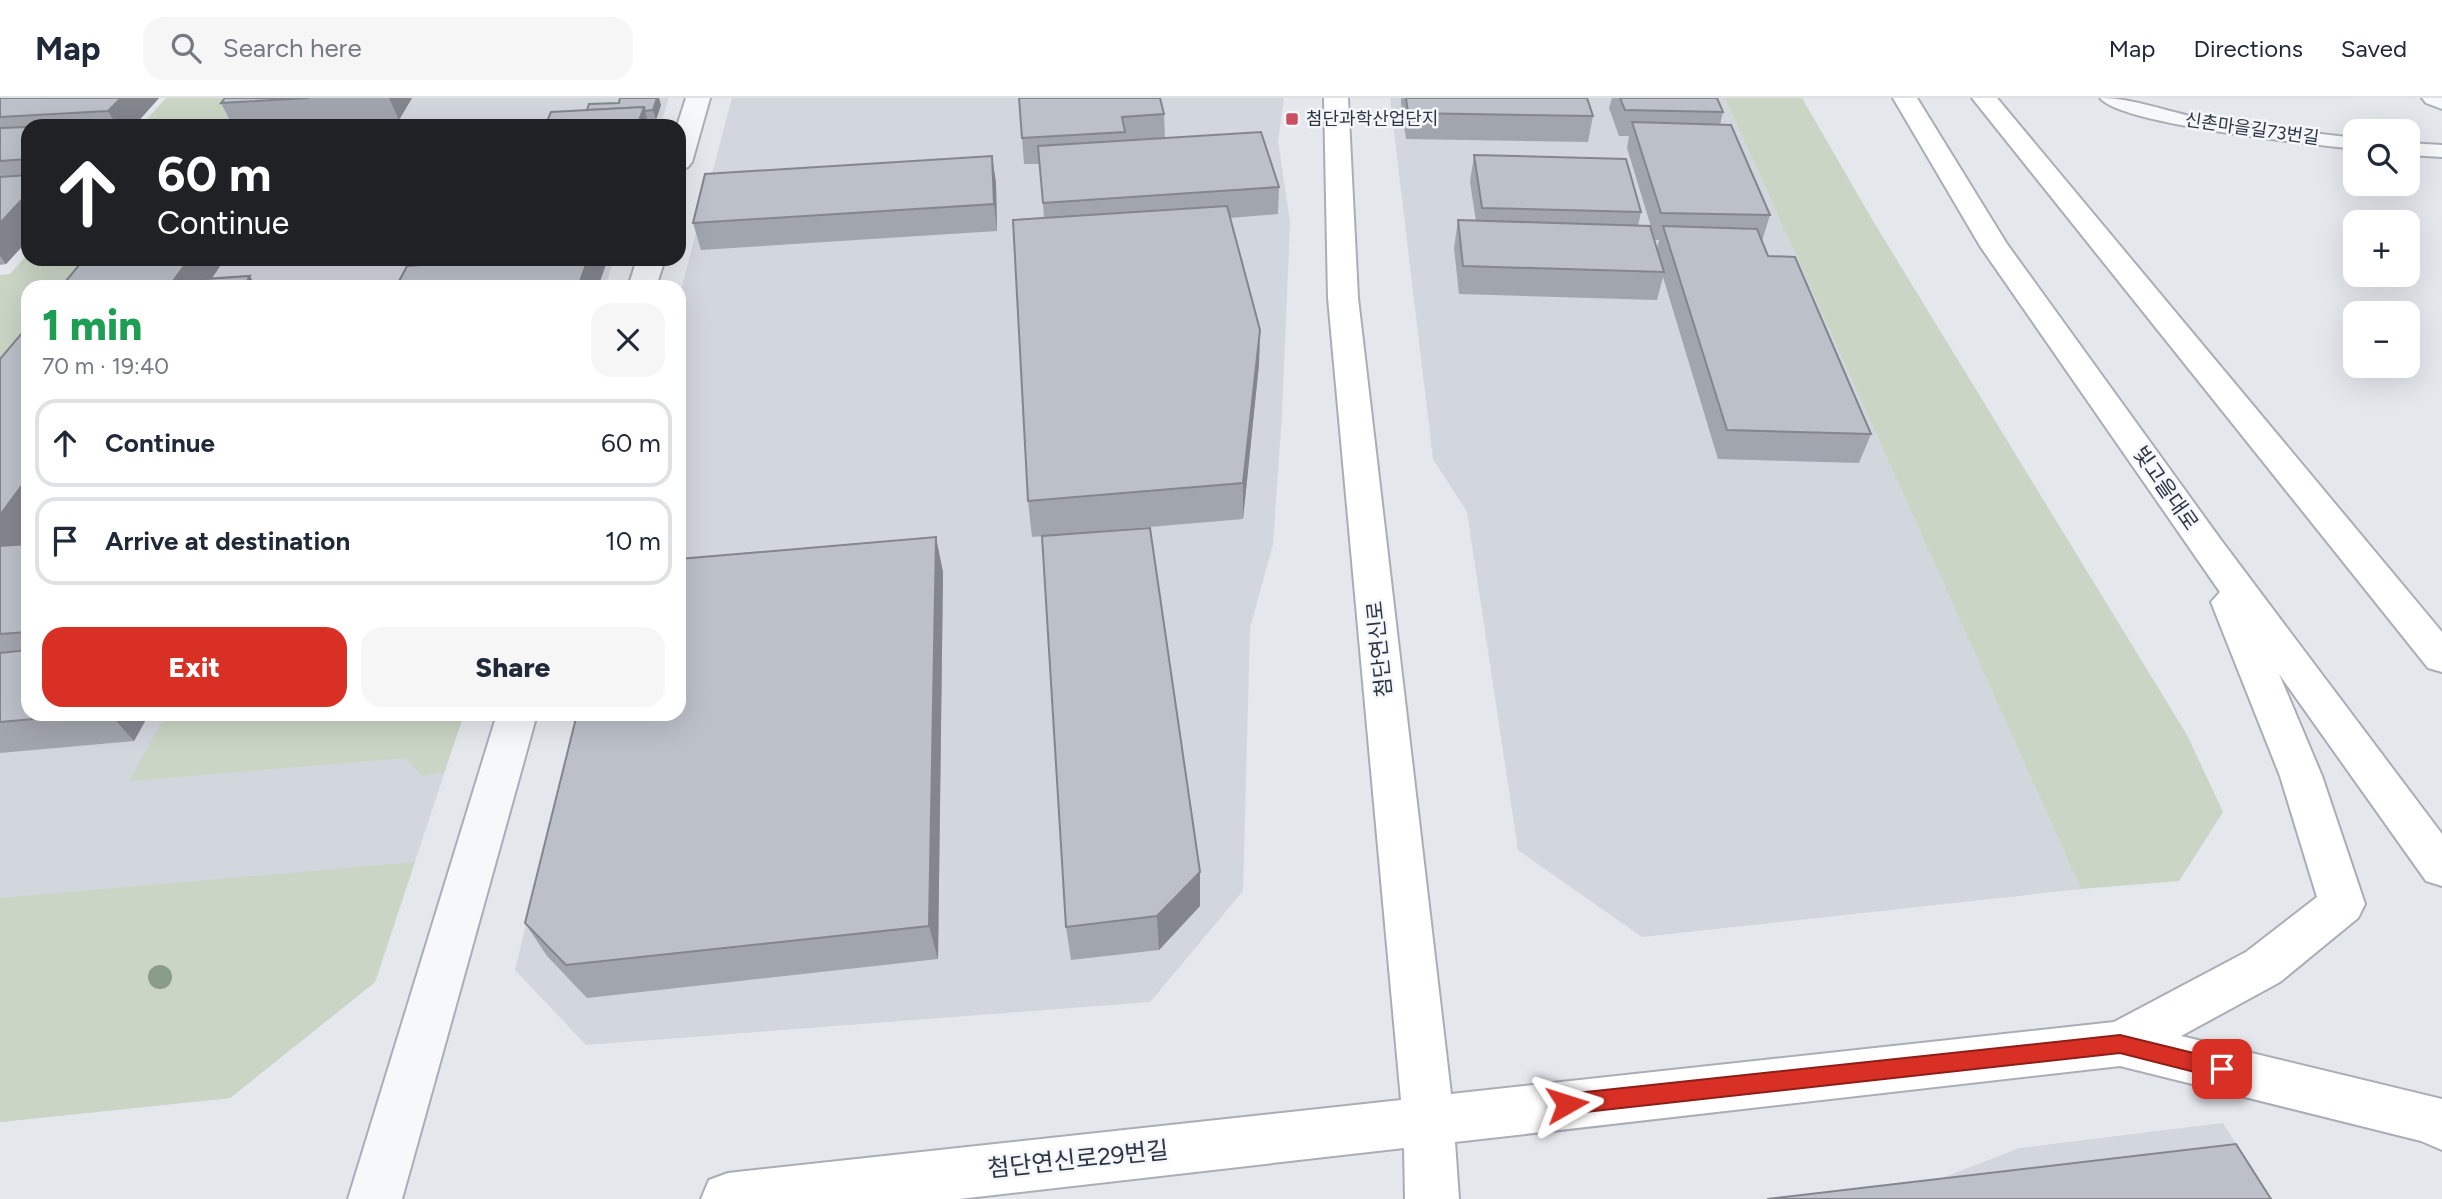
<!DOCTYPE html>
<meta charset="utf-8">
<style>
body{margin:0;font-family:Figtree,"Noto Sans KR",sans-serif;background:#f6f6f7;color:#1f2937;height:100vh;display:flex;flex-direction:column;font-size:26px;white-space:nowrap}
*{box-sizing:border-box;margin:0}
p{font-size:23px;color:#747a83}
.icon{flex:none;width:38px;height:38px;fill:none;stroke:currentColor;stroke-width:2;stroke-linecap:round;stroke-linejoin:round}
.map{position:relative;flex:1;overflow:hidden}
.sheet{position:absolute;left:21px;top:182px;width:665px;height:441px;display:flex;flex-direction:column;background:#fff;border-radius:21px;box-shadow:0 7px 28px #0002}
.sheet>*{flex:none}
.guide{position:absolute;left:21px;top:21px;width:665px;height:147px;border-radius:21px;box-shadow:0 7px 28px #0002;background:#202124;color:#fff;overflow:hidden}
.tools{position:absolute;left:2343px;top:21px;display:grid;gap:14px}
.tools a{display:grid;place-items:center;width:77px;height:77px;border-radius:14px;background:#fff;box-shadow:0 7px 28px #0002;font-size:35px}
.pin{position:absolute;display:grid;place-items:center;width:60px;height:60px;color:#fff;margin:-30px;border-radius:14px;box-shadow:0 4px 10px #0006}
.me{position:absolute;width:77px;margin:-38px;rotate:84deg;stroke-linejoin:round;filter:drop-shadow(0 0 5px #0008)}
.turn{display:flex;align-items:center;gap:24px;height:147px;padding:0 21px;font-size:32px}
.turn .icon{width:91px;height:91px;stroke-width:2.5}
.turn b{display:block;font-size:49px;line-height:60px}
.round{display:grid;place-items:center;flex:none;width:74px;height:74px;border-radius:21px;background:#f6f6f7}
.overview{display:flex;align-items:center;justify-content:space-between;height:119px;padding:0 21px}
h1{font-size:42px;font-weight:800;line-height:52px;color:#1e9e55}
.cta{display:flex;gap:14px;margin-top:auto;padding:14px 21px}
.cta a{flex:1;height:80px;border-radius:21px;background:#d93025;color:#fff;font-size:28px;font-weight:800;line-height:80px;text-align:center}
.cta a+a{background:#f6f6f7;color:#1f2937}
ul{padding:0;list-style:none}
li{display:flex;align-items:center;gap:21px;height:88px;margin:0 14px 10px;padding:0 7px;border:4px solid #e0e1e3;border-radius:21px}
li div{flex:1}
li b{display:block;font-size:26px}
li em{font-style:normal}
header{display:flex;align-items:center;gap:42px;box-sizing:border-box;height:98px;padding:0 35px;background:#fff;border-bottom:2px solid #e0e1e3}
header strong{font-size:33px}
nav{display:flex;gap:38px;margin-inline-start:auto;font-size:24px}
.search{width:490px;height:63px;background:#f6f6f7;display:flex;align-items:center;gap:18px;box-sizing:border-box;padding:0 24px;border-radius:21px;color:#747a83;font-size:26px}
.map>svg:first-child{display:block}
</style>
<header>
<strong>Map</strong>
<div class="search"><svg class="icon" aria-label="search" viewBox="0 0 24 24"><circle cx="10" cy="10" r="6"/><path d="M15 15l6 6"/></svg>Search here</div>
<nav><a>Map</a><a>Directions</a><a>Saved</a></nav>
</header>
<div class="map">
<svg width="2442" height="1101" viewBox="0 0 2442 1101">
<rect width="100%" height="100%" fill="#e4e7ec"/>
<g fill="#d2d6dd">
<path d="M250,0h419l-9,28h-433z"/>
<path d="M732,0h552l-6,43 12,82 -8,191 -9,130 -23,84 -7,263 -93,111 -564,43 -71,-75 62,-256h102v-417z"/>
<path d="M1390,0h335l356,791 -439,48 -124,-87 -51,-338 -34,-53z"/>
<path d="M120,161h494l-9,28h-508z"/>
<path d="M28,275v341h436l-89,268 -145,116 -230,24v-715z"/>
<path d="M2223,1025l48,76h-455l105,-13 99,-38z"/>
</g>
<g fill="#cad5c5">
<path d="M166,0h84l-23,28h-86z"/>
<path d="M1725,0h77l71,123 314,514 36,77 -44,69 -98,8z"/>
<path d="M28,156v5h92l-23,28h-69v86l-28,34v-132l10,-1z"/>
<path d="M166,616h298l-20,58 -22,4 -17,-18 -276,23z"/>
<path d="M415,764l-40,120 -145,116 -230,24v-224z"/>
</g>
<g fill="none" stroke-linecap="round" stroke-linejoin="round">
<defs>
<g id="lane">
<path d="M2100,0c34,0 67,14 100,20 52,8 104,14 156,20v11c-44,-5 -234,-24 -256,-51z"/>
<path d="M2408,45l34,2v12l-34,-2z"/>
</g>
<g id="street">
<path d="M686,0h24l-18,64 -4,5 -9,3 -2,-44z"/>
<path d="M2422,0h20v11l-16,-6z"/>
<path d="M637,161h28l-9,28h-28z"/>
<path d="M497,616h40l-135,485h-54z"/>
</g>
<g id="secondary">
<path d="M1324,0h24l10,200 93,796 663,-72 132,-70 71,-55 -37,-121 -69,-174 9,-10 -240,-346 -87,-148h24l90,146 214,296 221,294v52l-16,-5 -147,-207 43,102 43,128 -7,14 -78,64 -99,54 261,63v51l-21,-9 -301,-75 -665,76 4,57h-54l-1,-51 -445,51h-258l8,-19 19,-7 673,-73 -73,-802z"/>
<path d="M1972,0h25l445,534v40l-14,-4z"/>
</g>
</defs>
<use href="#lane" stroke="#a9aeb6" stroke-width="4"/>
<use href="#street" stroke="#a9aeb6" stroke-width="4"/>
<use href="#secondary" stroke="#a9aeb6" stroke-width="4"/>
<use href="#lane" fill="#f7f8fa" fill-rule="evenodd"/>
<use href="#street" fill="#f7f8fa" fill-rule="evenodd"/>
<use href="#secondary" fill="#fff" fill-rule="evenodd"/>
</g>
<circle fill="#8a9c8a" cx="160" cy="879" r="12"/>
<g fill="#a1a5ad">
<path d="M0,0h159l-25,28h-106v114l-22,24 -6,1z"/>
<path d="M225,0h187l-13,22 -119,6h-47l-12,-23z"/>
<path d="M1019,0l145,16 1,24 114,49 -1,27 -48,4 30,112 -1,34 -16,155 -211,18 -4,-36 16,-283 -4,-54h-16z"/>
<path d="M1401,0h186l6,18 -5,26 -182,-3 -5,-36z"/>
<path d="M1612,0h105l6,14 -3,13 50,90 -8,26 6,15 103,178 -12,29 -141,-4 -55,-182 -6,23 -198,-6 -5,-46 4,-28 18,1 -6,-39 4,-27 167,57 -3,14 19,23 2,-9h-4l-28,-92 2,-12h-10l-10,-28z"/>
<path d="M661,7l-5,15 -8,1 1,5h-104z"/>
<path d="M992,58l4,27 1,48 -296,19 -8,-27z"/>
<path d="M28,228v213l-4,5h4v170h121l-15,27 -134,12v-394z"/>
<path d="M943,474l-5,387 -351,39 -40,-42 -22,-33z"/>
<path d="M1200,774v34l-41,44 -88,10 -5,-33z"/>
</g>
<g fill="#83868d">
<path d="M121,0h38l-25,28h-17l-9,-15z"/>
<path d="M389,0h23l-13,22z"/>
<path d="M657,0h2l2,7 -5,15 -3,-10z"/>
<path d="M644,9l5,19h-12z"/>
<path d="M992,58l4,27 1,48 -3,-27z"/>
<path d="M28,95v47l-22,24 -6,-8v-33z"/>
<path d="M189,161h36l-19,28 -33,-6z"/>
<path d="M588,161h20l-10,28h-20z"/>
<path d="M250,178l6,11h-13z"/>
<path d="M1260,232l-1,34 -16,155v-36z"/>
<path d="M28,379v62l-28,38v-62z"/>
<path d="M936,439l7,35 -5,387 -9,-33z"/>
<path d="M110,616h39l-15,27z"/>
<path d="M1200,774v34l-41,44 -2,-34z"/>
</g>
<g fill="#bbc0c9" stroke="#83868d" stroke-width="2">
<path d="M0,0h121l-13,13 -108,6z"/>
<path d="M225,0h84l-88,5z"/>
<path d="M620,0h37l-4,12 -8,1 -1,-4 -57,3 2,-6 30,-1z"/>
<path d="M1019,0h141l4,16 -42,3 3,15 -103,6z"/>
<path d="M1406,0h181l6,18 -185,-3z"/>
<path d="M1620,0h97l6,14 -98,-2z"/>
<path d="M644,9l-7,19h-92l6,-14z"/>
<path d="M1632,24l99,3 39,90 -109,-2z"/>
<path d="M107,25l-3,3h-57z"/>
<path d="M28,29v32l-28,2v-33z"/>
<path d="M1261,34l18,55 -236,16 -5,-57z"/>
<path d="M1474,57l152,4 15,53 -159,-4z"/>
<path d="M992,58l2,48 -301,19 12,-49z"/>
<path d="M28,77v18l-28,30v-46z"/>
<path d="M1227,108l33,124 -17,153 -215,18 -15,-281z"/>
<path d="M1458,122l192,6 14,46 -201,-6z"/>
<path d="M1663,128l94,3 11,27 27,1 76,177 -144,-4z"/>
<path d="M84,161h105l-16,22 77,-5 -7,11h-182z"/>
<path d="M483,161h105l-10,28h-182l11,-21 75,-5z"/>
<path d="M28,228v151l-28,38v-156z"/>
<path d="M1150,430l50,344 -43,44 -91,11 -24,-391z"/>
<path d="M936,439l-7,389 -363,39 -41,-42 52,-209h102v-155z"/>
<path d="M28,446v88l-28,2v-88z"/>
<path d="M28,552v64h60l-88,8v-69z"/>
<path d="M2236,1046l35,55h-504z"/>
</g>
<path fill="#d93025" stroke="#8d1f18" stroke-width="2" d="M2120,937l102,25 8,3 3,6 -3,7 -8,3 -102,-26 -553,61 -8,-3 -3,-7 3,-7 8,-3z"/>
<rect fill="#cc4e63" stroke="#f4f6f9" stroke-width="2.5" x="1285" y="14" width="14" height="14" rx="3.5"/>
<g text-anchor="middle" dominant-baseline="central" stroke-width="5" stroke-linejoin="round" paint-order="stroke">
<g font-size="18" fill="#2c3544" stroke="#f4f6f9" text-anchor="start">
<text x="1306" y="21">첨단과학산업단지</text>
</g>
<g font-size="18" fill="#2c3544" stroke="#f4f6f9">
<text transform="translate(2252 31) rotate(8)">신촌마을길73번길</text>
</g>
<g font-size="21" fill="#2c3544" stroke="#f4f6f9">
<text transform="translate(2166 390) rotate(55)">빛고을대로</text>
<text transform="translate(1379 551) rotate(-96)">첨단연신로</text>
</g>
<g font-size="24" fill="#2c3544" stroke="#f4f6f9">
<text transform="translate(1078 1061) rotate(-6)">첨단연신로29번길</text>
</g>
</g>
</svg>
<div class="tools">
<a><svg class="icon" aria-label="search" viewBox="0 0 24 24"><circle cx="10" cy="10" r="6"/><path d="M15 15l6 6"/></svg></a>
<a>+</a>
<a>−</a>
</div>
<div class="pin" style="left:2222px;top:971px;background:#d93025"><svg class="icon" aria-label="arrive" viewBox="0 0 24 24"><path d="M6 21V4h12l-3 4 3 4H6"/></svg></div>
<svg class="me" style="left:1567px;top:1006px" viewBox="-20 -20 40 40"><path d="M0-17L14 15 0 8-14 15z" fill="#d93025" stroke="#fff" stroke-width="4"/></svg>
<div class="guide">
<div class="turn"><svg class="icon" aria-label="ahead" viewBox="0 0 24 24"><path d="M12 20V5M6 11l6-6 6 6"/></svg><div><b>60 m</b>Continue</div></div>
</div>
<section class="sheet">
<div class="overview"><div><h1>1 min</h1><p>70 m · 19:40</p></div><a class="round"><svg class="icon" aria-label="close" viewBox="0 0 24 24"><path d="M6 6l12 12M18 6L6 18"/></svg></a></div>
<ul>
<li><svg class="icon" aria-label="ahead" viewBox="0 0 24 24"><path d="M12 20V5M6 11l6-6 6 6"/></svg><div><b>Continue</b></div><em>60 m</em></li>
<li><svg class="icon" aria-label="arrive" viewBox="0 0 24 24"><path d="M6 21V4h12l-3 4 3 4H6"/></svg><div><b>Arrive at destination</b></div><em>10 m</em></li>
</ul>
<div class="cta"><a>Exit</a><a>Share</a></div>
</section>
</div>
